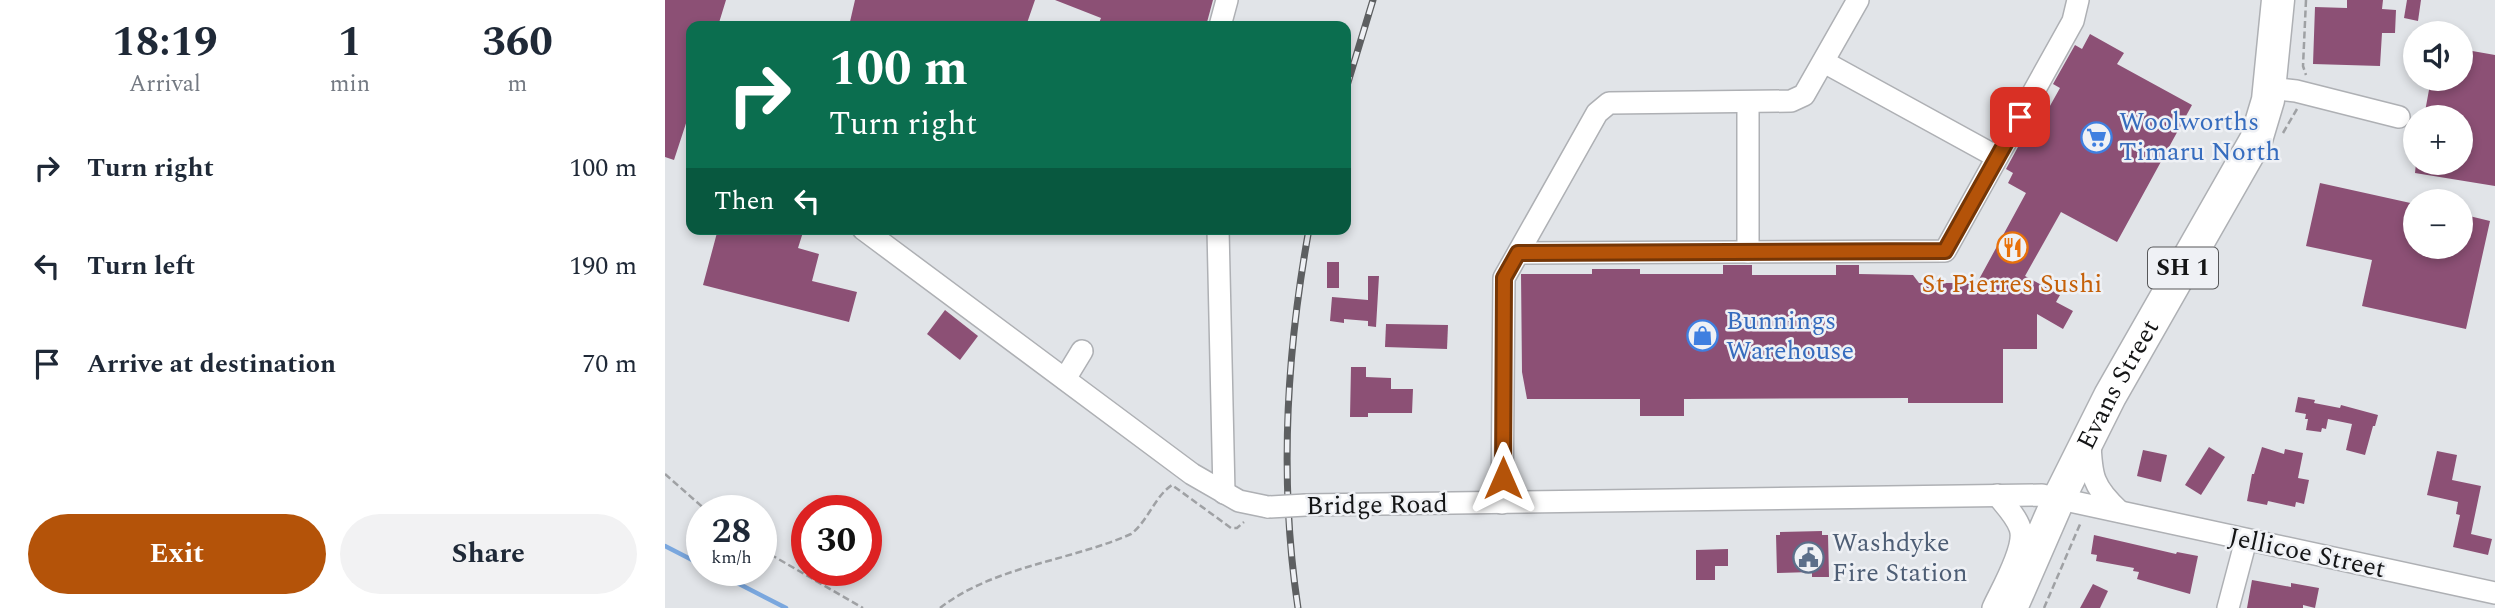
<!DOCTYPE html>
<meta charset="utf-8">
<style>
body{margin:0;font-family:Spectral,serif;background:#f2f2f3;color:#1f2937;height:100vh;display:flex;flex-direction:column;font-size:26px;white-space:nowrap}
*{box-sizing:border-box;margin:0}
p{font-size:23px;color:#747a83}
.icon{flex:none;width:38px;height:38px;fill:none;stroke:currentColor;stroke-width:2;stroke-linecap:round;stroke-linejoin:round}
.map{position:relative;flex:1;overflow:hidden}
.details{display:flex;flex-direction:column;background:#fff;width:665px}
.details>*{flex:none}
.top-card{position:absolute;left:21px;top:21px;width:665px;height:214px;border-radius:14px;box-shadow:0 4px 10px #0003;background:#0b6e4f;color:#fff;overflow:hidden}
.buttons{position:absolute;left:1738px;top:21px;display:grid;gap:14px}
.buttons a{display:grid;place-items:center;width:70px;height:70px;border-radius:50%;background:#fff;box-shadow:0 4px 10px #0003;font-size:35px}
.speed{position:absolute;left:21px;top:495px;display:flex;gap:14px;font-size:35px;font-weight:700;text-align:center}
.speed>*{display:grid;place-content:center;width:91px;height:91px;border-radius:50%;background:#fff;box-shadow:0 4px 10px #0003;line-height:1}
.speed small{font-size:18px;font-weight:400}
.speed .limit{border:10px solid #d22;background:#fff;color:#111}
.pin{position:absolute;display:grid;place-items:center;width:60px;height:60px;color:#fff;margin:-30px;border-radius:14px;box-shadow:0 4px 10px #0006}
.me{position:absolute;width:77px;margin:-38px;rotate:0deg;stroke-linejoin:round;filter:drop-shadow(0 0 5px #0008)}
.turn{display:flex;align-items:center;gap:24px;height:147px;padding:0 28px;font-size:32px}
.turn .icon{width:91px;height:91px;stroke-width:2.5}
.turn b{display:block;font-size:49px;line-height:60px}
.then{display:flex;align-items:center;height:66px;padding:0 28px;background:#0003;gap:14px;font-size:26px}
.eta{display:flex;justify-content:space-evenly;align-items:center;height:119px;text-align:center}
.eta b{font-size:42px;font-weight:700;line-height:49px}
.cta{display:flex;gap:14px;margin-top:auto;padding:14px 28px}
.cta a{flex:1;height:80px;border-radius:42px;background:#b45309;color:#fff;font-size:28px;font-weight:700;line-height:80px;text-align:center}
.cta a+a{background:#f2f2f3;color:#1f2937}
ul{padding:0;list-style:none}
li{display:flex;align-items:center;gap:21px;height:98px;padding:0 28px}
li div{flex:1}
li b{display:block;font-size:26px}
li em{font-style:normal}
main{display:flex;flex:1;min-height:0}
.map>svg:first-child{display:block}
</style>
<main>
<section class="details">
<div class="eta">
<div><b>18:19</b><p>Arrival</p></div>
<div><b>1</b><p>min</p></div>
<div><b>360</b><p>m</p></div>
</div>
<ul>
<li><svg class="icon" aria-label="right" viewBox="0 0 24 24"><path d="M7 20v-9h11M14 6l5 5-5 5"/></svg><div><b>Turn right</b></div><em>100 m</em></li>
<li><svg class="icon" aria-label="left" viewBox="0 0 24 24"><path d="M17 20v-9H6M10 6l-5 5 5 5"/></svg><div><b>Turn left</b></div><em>190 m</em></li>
<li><svg class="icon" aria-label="arrive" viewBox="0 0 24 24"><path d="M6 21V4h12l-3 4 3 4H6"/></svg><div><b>Arrive at destination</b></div><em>70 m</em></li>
</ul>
<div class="cta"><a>Exit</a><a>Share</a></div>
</section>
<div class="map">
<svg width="1830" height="608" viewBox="0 0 1830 608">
<rect width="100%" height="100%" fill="#e1e4e8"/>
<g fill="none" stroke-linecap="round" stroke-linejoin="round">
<g stroke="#7aa7de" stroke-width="4.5">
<path d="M0,546l37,19"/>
<path d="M47,570l74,38"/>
</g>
</g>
<g fill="#8c5075">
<path d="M0,0h61l-8,26h-27v82l-17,52 -9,-3z"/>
<path d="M190,0h180l-9,26h-177z"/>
<path d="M390,0h158l-7,26h-97l-10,-3 2,-5z"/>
<path d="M1682,0h36l-1,9 14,1 -1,23h-13l-2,33 -67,-2 2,-57 32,1z"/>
<path d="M1742,0h14l-3,21 -14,-3z"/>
<path d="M1425,34l34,19 -7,11 75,41 -75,137 -56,-30 -36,64 35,19 -4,7 17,9 -10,18 -26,-15v35h-34v54h-95v-5l-224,1v17h-44v-17h-113l-5,-27 -1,-98h71v-5h48v5h83v-9h29v10h84v-10h23v9l54,1 6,8h58l49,-90 -18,-10 5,-10 -7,-4 19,-35 7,4 28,-50 -7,-4 22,-39 7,4z"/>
<path d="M1796,49l34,6v131l-80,-13 1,-10h45v-46h-37l7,-38h30z"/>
<path d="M1655,183l95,21v43h46v-33l29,7 -24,108 -104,-23 10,-46 -66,-14z"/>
<path d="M53,229h86l-6,19 21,6 -7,27 45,11 -8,30 -146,-37z"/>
<rect x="662" y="262" width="12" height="26"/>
<path d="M703,276h11l-3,51 -8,-1v-5l-24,-2v4l-14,-2 2,-24 36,3z"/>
<path d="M280,310l33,26 -18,24 -33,-26z"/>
<path d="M721,324l62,1 -1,24 -62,-2z"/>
<path d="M686,367h15v10l25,1v11h22l-1,24h-44v4h-18z"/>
<path d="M1633,397l17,3 -1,3 26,5 1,-3 37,10 -3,11h-2l-8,29 -19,-5 6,-26 -24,-5 -2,10 -4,-1 -1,4 -15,-2 2,-11h-3l1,-5 -11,-2z"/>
<path d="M1544,447l16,10 -24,38 -16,-10z"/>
<path d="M1597,447l22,7 1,-5 18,4 -5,25 11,2 -5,24 -8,-2 -1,5 -27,-6 -1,4 -20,-4 5,-27h2z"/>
<path d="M1478,450l24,5 -6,27 -24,-6z"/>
<path d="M1772,451l20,4 -5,25 29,6 -10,48 21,5 -4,16 -35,-8 7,-32 -4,-1 2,-12 -31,-7z"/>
<path d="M1157,531v4h6l1,42h-17v-5l-35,1 -1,-38h4v-3z"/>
<path d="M1429,535l82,19 1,-2 21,4 -8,38 -53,-15 2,-7 -6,-1 1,-3 -38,-7 1,-6 -6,-1z"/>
<path d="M1063,549v17h-13v14h-19v-30z"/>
<path d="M1587,580l39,7v-4l28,5 -4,20 -12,-3v3h-56z"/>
<path d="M1428,584l15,7 -8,17h-20z"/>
</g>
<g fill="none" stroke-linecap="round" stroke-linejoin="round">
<defs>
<g id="minor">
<path d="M555,26l7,-26"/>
<path d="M1159,62l173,95"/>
<path d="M1605,88l26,3 103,26"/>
<path d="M1083,102v150"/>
<path d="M198,229l329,245 47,27 29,6"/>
<path d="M553,229l6,264"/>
<path d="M854,253l426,-2 128,-230 5,-21"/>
<path d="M400,379l17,-28"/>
<path d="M1425,441c1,35 3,46 29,70"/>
<path d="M837,503l2,-225 93,-165 12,-10 182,-2 13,-6 54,-95"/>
<path d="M641,505l736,-10 453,98"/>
<path d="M1328,608c8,-18 34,-61 27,-80 -4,-12 -15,-23 -23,-33"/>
<path d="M1563,608l18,-68"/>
</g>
<g id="highway">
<path id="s1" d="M1346,608l48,-110 51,-102 146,-256 12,-40 10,-100"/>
</g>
</defs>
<use href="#minor" stroke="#aeb0b4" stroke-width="24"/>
<use href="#highway" stroke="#aeb0b4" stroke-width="35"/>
<g stroke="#9fa1a4" stroke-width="2.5" stroke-dasharray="7 3.5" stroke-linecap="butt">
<path d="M1641,0l-3,66 3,9"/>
<path d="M1618,133l14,-24"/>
<path d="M0,474l42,37"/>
<path d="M96,549l102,59"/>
<path d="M275,608c54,-42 130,-47 191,-74 17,-13 24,-38 41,-49l59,43h6l7,-6"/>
<path d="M1379,608l37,-86"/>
</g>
<use href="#minor" stroke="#fff" stroke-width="21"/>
<use href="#highway" stroke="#fff" stroke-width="32"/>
<defs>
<g id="rail">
<path d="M681,89l27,-89"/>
<path d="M633,608c-19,-126 -12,-253 11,-379"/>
</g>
</defs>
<use href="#rail" stroke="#5d5f61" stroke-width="7"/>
<use href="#rail" stroke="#eff1f5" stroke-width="4.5" stroke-dasharray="13" stroke-linecap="butt"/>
<defs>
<path id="minor-bridge" d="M603,507l38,-2"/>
</defs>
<use href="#minor-bridge" stroke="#aeb0b4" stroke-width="24" stroke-linecap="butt"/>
<use href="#minor-bridge" stroke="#fff" stroke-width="21"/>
</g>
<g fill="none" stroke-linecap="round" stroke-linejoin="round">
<defs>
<path id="route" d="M838,478l1,-200 14,-25 427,-2 75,-134"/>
</defs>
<use href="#route" stroke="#753606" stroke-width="18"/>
<use href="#route" stroke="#b45309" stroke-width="12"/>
</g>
<defs>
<symbol id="supermarket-ring" viewBox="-11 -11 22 22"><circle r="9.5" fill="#eff1f5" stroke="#3f7fe0" stroke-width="1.5"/><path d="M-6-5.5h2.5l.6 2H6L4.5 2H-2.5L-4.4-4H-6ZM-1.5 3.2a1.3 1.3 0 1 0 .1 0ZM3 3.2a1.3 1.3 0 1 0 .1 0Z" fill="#3f7fe0"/></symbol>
<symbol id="restaurant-ring" viewBox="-11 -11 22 22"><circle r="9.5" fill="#eff1f5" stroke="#e8710a" stroke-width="1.5"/><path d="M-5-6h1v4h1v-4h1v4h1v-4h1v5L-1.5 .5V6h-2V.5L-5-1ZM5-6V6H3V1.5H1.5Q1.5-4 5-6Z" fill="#e8710a"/></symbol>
<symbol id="shop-ring" viewBox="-11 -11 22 22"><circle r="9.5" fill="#eff1f5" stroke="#3f7fe0" stroke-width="1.5"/><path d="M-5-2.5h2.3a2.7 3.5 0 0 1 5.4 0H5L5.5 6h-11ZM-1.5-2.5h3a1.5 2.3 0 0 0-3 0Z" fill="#3f7fe0"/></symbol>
<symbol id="civic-ring" viewBox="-11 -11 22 22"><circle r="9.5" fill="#eff1f5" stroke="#5c6f8a" stroke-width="1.5"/><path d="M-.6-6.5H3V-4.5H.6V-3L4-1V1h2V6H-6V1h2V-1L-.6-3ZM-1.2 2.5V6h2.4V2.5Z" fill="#5c6f8a"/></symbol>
</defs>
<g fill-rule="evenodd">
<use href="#supermarket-ring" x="1414" y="120" width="35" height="35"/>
<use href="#restaurant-ring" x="1330" y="230" width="35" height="35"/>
<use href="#shop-ring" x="1020" y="318" width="35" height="35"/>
<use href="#civic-ring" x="1126" y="540" width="35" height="35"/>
</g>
<g text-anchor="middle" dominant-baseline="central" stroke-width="5" stroke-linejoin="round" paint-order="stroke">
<rect fill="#eff1f5" stroke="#565759" stroke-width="2" x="1483" y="247.5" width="70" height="41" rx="5"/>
<g font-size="24" font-weight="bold" fill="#141516">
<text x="1518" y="268">SH 1</text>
</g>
<g font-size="26" fill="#366cbe" stroke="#eff1f5" text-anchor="start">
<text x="1454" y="122">Woolworths<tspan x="1454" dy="30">Timaru North</tspan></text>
<text x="1061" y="321">Bunnings<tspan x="1061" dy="30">Warehouse</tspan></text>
</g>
<g font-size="26" fill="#c56008" stroke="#eff1f5">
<text x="1347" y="284">St Pierres Sushi</text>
</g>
<g font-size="26" fill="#141516" stroke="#eff1f5">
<text stroke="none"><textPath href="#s1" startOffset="248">Evans Street</textPath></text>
<text transform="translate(712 505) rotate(-1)">Bridge Road</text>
<text transform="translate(1642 553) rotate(12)">Jellicoe Street</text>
</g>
<g font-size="26" fill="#4e5e75" stroke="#eff1f5" text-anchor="start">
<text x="1167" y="543">Washdyke<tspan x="1167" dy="30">Fire Station</tspan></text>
</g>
</g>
</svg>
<div class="buttons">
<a><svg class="icon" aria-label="sound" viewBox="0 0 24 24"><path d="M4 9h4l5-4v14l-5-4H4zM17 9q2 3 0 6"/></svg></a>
<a>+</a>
<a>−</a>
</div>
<div class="speed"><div>28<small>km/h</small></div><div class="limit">30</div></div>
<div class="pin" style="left:1355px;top:117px;background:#d93025"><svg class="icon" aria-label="arrive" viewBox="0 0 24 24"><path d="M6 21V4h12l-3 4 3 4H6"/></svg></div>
<svg class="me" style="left:838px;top:478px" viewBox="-20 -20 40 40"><path d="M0-17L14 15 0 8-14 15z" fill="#b45309" stroke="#fff" stroke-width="4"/></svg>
<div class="top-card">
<div class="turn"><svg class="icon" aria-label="right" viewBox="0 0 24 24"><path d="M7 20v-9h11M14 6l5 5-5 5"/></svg><div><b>100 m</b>Turn right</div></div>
<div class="then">Then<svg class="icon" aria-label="left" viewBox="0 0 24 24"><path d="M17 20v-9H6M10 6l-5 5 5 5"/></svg></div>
</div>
</div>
</main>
